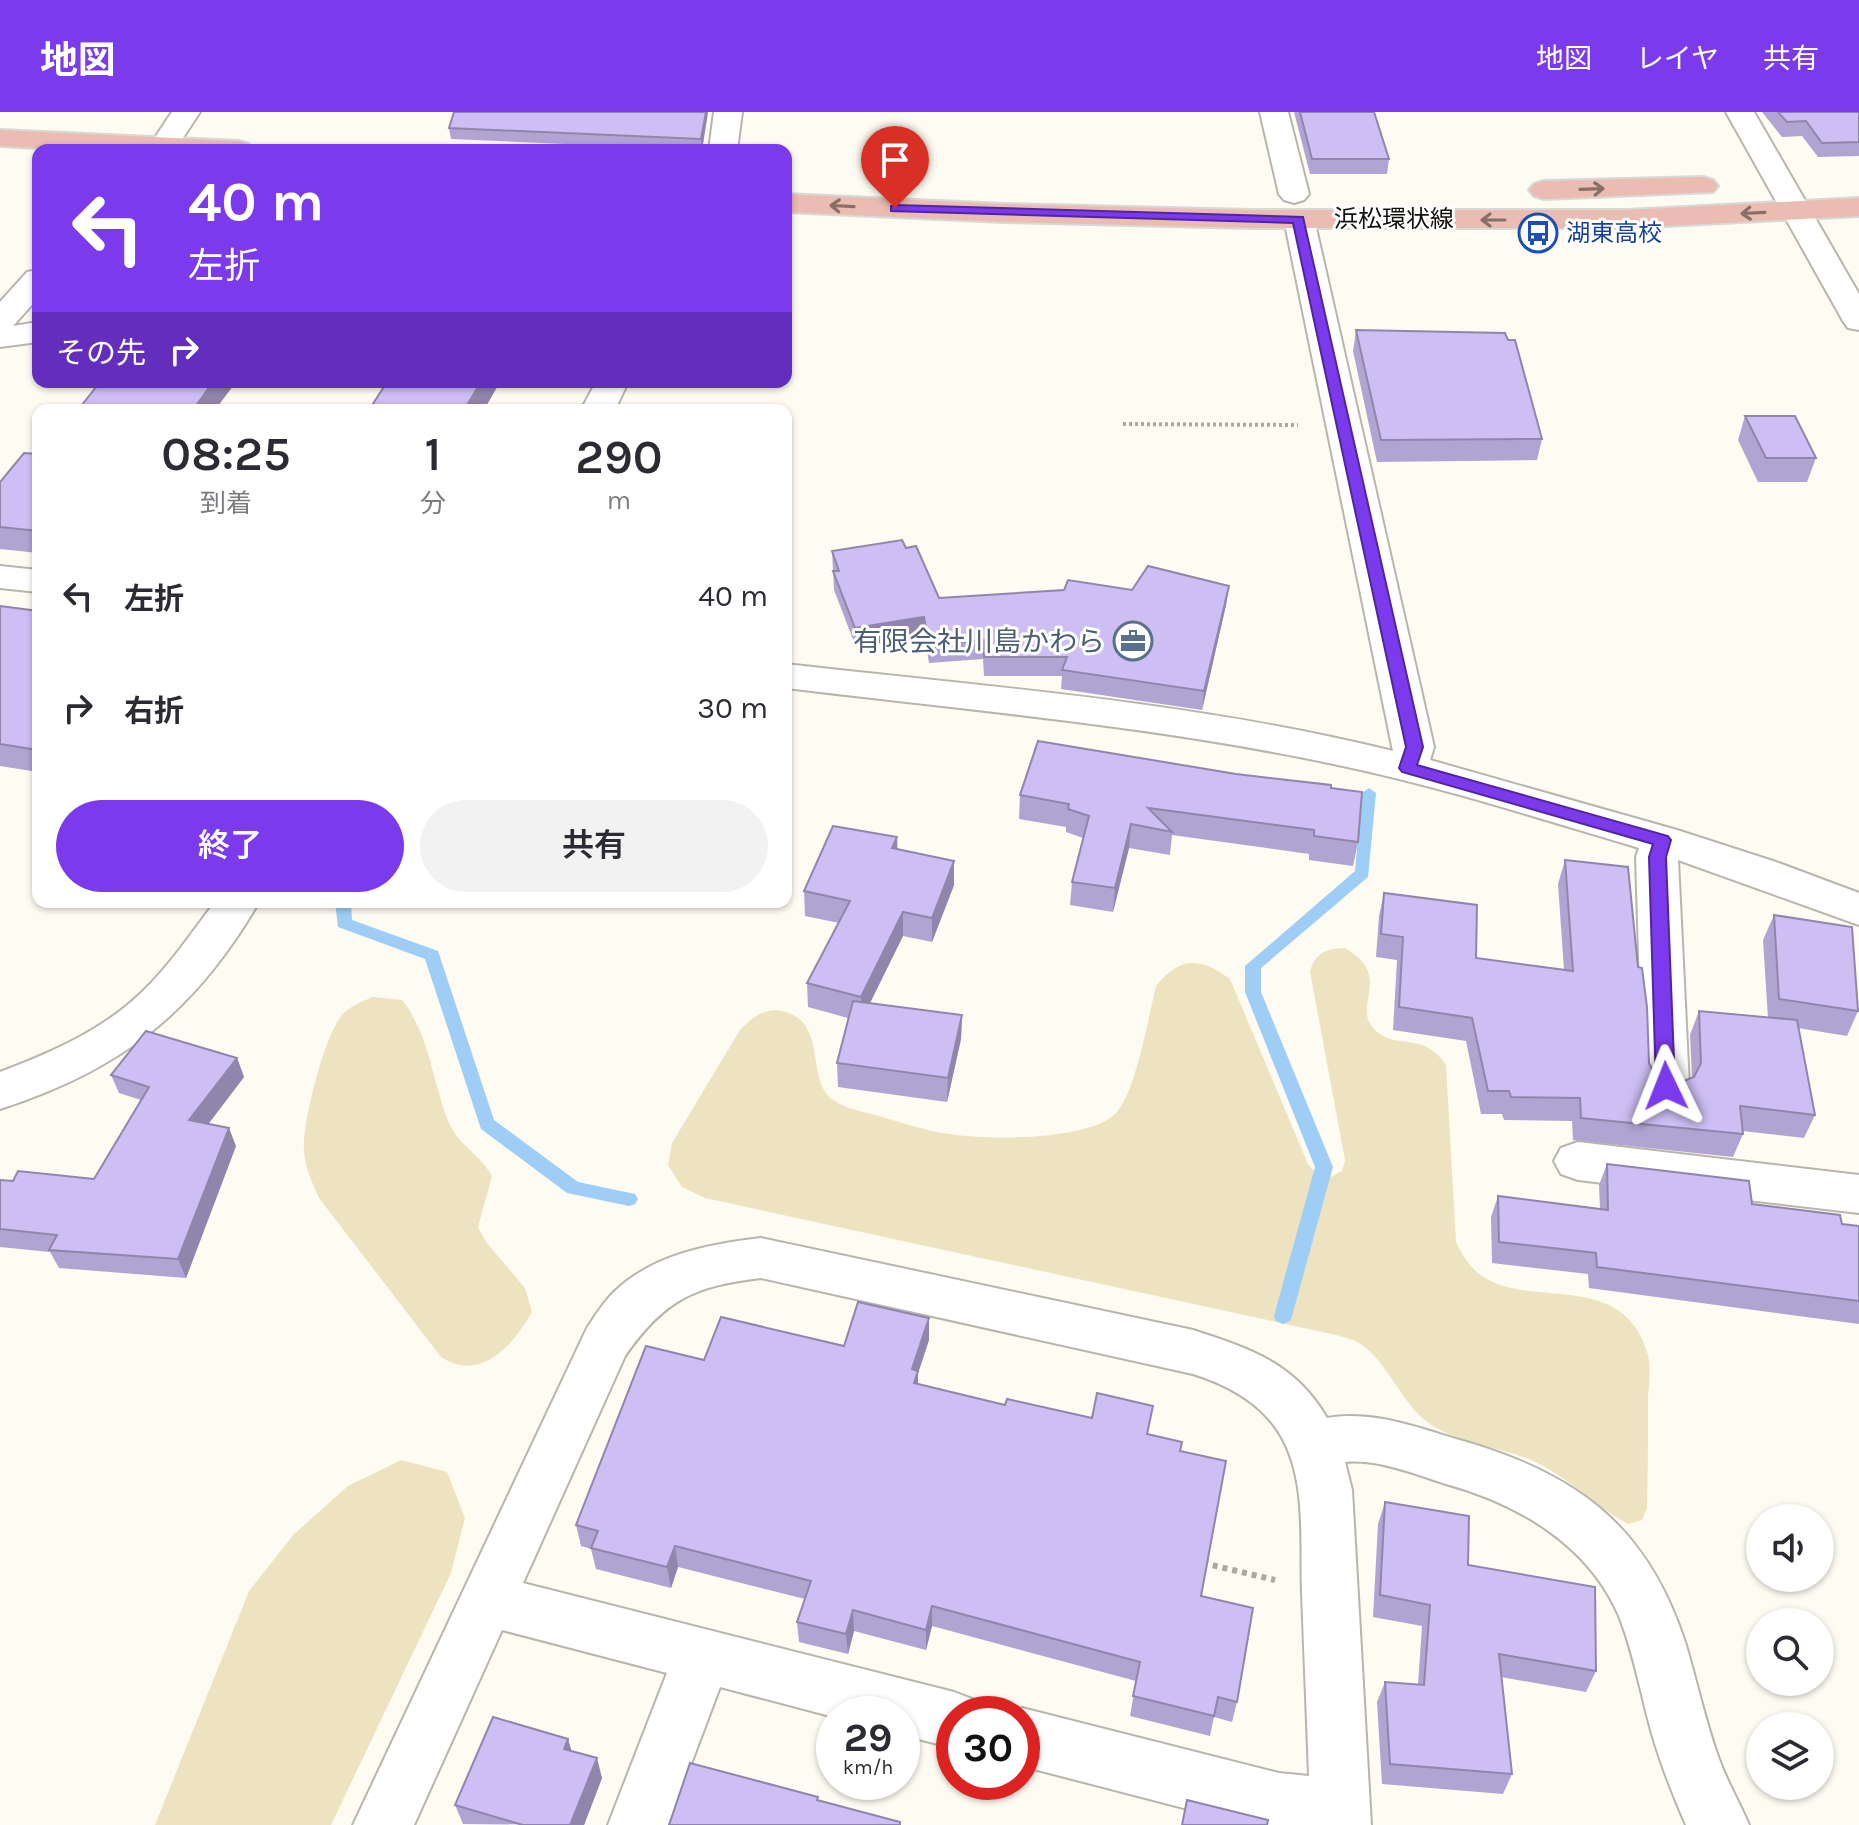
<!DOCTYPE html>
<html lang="ja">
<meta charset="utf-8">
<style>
body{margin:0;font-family:Karla,"Noto Sans JP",sans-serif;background:#f2f2f3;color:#2b2b33;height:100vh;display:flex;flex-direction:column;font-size:30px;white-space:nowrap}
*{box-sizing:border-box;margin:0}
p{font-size:26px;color:#7c7c81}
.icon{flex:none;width:44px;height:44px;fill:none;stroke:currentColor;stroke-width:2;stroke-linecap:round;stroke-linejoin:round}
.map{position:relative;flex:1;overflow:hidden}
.details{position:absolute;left:32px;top:292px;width:760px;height:504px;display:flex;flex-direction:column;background:#fff;border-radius:16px;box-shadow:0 2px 6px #0004}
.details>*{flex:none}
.top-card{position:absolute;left:32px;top:32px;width:760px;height:244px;border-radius:16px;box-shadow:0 2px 6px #0004;background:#7c3aed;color:#fff;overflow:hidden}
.tools{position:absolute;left:1746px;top:1392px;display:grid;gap:16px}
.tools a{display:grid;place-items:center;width:88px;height:88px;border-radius:50%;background:#fff;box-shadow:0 2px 6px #0004;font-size:40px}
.speed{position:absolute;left:816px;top:1584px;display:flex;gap:16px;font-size:40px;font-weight:700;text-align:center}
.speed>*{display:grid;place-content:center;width:104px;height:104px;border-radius:50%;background:#fff;box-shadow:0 2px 6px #0004;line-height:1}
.speed small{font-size:20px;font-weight:400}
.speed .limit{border:12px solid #d22;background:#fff;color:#111}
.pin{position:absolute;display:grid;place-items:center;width:68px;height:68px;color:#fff;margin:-82px -34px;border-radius:50% 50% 50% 0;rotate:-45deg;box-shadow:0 0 8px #0007}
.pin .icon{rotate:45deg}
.me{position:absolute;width:88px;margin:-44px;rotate:358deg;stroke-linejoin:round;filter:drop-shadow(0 0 6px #0008)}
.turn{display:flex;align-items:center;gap:28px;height:168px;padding:0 24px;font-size:36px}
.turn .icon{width:104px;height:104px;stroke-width:2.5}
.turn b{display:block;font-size:56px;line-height:68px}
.then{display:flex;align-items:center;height:76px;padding:0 24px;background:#0003;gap:16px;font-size:30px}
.eta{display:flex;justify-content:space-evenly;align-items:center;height:136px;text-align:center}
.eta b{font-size:48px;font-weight:600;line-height:56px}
.action{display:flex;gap:16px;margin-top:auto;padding:16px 24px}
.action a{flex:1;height:92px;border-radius:48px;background:#7c3aed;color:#fff;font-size:32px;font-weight:600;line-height:92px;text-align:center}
.action a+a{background:#f2f2f3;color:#2b2b33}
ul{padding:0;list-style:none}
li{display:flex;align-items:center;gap:24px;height:112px;padding:0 24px}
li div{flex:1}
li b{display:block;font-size:30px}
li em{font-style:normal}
header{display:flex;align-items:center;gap:48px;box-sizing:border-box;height:112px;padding:0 40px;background:#7c3aed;color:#fff}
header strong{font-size:38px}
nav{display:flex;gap:44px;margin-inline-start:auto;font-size:28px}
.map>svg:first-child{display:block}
</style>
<header>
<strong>地図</strong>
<nav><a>地図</a><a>レイヤ</a><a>共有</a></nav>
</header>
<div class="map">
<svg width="1859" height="1713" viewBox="0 0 1859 1713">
<rect width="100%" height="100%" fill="#fefbf2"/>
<g fill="#eee3c1">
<path d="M1345,836c50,29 5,58 30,82 21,21 48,0 71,35l10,177c7,14 13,25 26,34 49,34 142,-8 166,79 3,13 1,29 0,42 0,37 0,74 -1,111l-5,12 -14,4c-34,-18 -60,-48 -97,-64 -32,-13 -69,-16 -98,-34 -32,-20 -43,-63 -74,-83 -6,-4 -16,-6 -23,-8l-631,-137 -23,-11 -14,-22 4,-22 68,-113c15,-16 31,-26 53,-15 32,16 14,66 40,85 13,9 31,12 46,16 24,7 47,15 71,18 37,6 140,7 166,-21 19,-19 33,-98 40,-127 24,-30 45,-29 74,-7l78,185 8,9 15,4 11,-6 3,-11 -35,-188c5,-20 16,-23 35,-24z"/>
<path d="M372,885l30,3c28,35 30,81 47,123 10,23 32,32 43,53l-14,51 8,15 39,46 7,24c-19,34 -52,71 -91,45l-122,-159c-7,-16 -14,-30 -15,-47 -2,-28 20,-113 37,-135 7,-9 21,-14 31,-19z"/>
<path d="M401,1348l46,12 18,46 -14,55 -120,252h-176l94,-234 45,-57 54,-48z"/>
</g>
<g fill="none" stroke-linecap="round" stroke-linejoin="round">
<g fill="#9ecdf5" fill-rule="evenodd">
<path d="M1369,676l7,5 -8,84 -107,91v24l72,175 -41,149 -2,5 -7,3 -7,-3 -2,-5 41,-149 -70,-175v-26l110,-95 7,-78z"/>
<path d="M335,790h16l1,18 86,31 56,169 84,62 57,12 3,5 -3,5 -6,2 -62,-13 -86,-64 -56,-170 -87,-32z"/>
</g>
<defs>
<g id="minor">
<path d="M172,0h28l-25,38h-22l-3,-5z"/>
<path d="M714,0h28l-5,38h-28z"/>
<path d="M1260,0h28l21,82 -5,6 -10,3 -10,-3 -5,-6z"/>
<path d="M1726,0h28l105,182v36l-11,-2 -5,-7z"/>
<path d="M1299,98l11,3 4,6 120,528 -4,13 247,70 99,32 83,31v32l-181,-65 11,226 -7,13 -16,5 -16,-5 -7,-13 -7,-229 3,-9c-95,-28 -190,-59 -287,-80 -186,-41 -377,-57 -566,-80v-24c202,23 409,38 607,87l-109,-532 4,-6z"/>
<path d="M38,158v28l-25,28 25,-4v20l-38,5v-45l27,-30z"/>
<path d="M596,270h32l-13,28h-34z"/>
<path d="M0,454l38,4v22l-38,-4z"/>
<path d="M215,790h44c-64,110 -138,168 -259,207v-37c50,-19 101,-41 140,-78 29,-27 51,-61 75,-92z"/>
<path d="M1578,1030l281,33v38l-281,-33 -17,-6 -7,-13 7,-13z"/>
<path d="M761,1126l432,92c58,19 102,33 134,88 47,-8 91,10 136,23 114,33 184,85 222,201 12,39 20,79 34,117 8,23 21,44 30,66h-63c-13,-30 -25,-60 -34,-91 -11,-39 -18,-80 -33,-118 -31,-72 -101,-112 -173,-132 -32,-10 -67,-25 -101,-22l7,28 19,335h-122l-227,-59v-52h-14l14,-6 257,65 30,3c-2,-61 -5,-122 -7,-184 -2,-50 5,-111 -21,-156 -19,-33 -53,-51 -88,-62l-432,-96c-67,8 -97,22 -136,78l-102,227 431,109 21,8 6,14h-27v34l-52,-13v-21h-68v3l-114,-30 -52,138h-60l59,-152 -165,-43 -88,195h-61l234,-497c8,-12 16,-25 26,-35 38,-38 96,-49 148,-55z"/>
</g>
<g id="major">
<path d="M0,18l239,11 10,3 4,6h-183l-70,-4z"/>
<path d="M1703,65l10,3 5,6 -5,6 -169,7 -10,-3 -5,-6 5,-6 10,-3z"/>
<path d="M786,82l218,10 247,6h376l232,-12v18l-232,12h-376l-247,-6 -218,-10z"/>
</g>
</defs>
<use href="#minor" stroke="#b8b6ac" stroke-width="4"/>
<use href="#major" stroke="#d9d9d8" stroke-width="4"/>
<path stroke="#aaa8a1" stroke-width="4" stroke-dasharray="3 3" stroke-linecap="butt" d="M1123,312l175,1"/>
<path stroke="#aaa8a1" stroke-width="6" stroke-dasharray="5 5" stroke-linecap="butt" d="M1203,1451l72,17"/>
<use href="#minor" fill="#fff" fill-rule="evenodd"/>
<use href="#major" fill="#eabcb2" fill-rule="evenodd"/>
</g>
<g fill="#b0a4d2">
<path d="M708,0l-6,38 -251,-11 -2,-11z"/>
<path d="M1294,0h80l15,47 -2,15h-77z"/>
<path d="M1762,0h97v44l-41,1 -16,-21 -20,1z"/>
<path d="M1356,218l186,109 -5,21 -160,2 -24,-111z"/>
<path d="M1745,304l71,42 -9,24h-49l-20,-42z"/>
<path d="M38,342v99l-38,-4v-67z"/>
<path d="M906,436l33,50 287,7 -24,105 -141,-21 1,-13h-78l-1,-17 -54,4 -5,-27 -68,11 -22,-57 -2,-39z"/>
<path d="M0,494l38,5v161l-38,-6z"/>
<path d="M1236,662l95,14 27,54 -5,24 -44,-6v-6l-137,-19 -2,20 -41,-7 -16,64 -43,-7 2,-23 11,-44 -17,-6v-5l-47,-8 1,-24z"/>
<path d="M897,737l57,12v24l-22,57 -29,-6 -33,67 92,12 -1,24 -14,63 -109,-15 -1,-24 11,-45 -40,-11 -1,-24 32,-60 -34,-7 -1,-25z"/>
<path d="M1565,748l84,203 7,14 20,7 16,-6 -2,-43 9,-24 69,7 -5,-78 11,-25 84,96 -11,25 -49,-8 17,87 -11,23 -61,-7v3l-10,23 -160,-17 -1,-19 -68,-1 -2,-6h-21l-15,-73 -73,-11 4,-70 -21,-3 3,-41 5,-23 92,65 88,12 -6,-86z"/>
<path d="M237,946l7,19 -36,47 28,22 -50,132 -127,-10 -9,-16 -50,-5v-67l13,1 81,-2 47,-79 -22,-7 -8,-18z"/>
<path d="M1607,1052l145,40 90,20 17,2v98l-270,-36 -1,-14 -96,-11 -1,-46 7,-21 102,13 -1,-24z"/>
<path d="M929,1228l-11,33v11l87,21 143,30 33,16 20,145 36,106 -5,20 -18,-5 -4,19 -80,-20 6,-35 -204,-55 -6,24 -72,-19 -6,23 -49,-12 -2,-20 8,-23 -127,-32 -7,21 -75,-19 -5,-20 -10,-3 -5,-21 128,-165 140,-14z"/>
<path d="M1385,1390l83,63 128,106 -10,21 -85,-15 11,97 -9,20 -121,-10 -5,-82 8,-20 33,2 4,-58 -49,-9 5,-93z"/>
<path d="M568,1627l3,12 31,27 -18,47 -121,-1 -8,-19z"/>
</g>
<g fill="#9086ab">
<path d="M706,0h2l-6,38 -1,-11z"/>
<path d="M213,270h23l-21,28h-22z"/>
<path d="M481,270h19l-16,28h-20z"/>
<path d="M1229,474l-3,19 -24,105 2,-19z"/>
<path d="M924,505v19l-68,11 -1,-19z"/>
<path d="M1131,712l-2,24 -16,64 2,-24z"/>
<path d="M897,725l1,25 -6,-14z"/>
<path d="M954,749v24l-22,57v-24z"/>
<path d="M903,800v24l-42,85v-24z"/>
<path d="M962,903l-1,24 -14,63 1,-24z"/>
<path d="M237,946l7,19 -47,62 -8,-19z"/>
<path d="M229,1016l7,18 -50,132 -8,-19z"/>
<path d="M929,1206v22l-11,33v20l-4,12 -2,-36z"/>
<path d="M675,1434l3,21 -7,21 -4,-21z"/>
<path d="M932,1494v20l-6,24v-20z"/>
<path d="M853,1498l1,21 -6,23 -2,-20z"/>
<path d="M568,1627l6,20 -10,-10z"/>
<path d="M597,1646l5,20 -18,47h-14z"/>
</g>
<g fill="#cdbff4" stroke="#9086ab" stroke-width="2">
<path d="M454,0h252l-5,27 -252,-11z"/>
<path d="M1300,0h74l15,47h-77z"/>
<path d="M1778,0h81v30l-37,1 -16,-22 -19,1z"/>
<path d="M1356,218l149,3 3,7h7l27,99 -161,1z"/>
<path d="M100,270h113l-20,28h-115z"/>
<path d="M387,270h94l-17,28h-95z"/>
<path d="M1745,304h50l21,42h-50z"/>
<path d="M24,341l14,1v77l-38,-4v-45z"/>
<path d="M902,428l4,8 10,-2 23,52 125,-8 4,-10 64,10 16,-24 81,20 -25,105 -142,-21 5,-13h-83v-17l-55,4 -5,-27 -69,11 -22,-57h6l-7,-20z"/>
<path d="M0,494l38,5v139l-38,-6z"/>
<path d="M1038,629l198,33 95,11v3l31,4 -4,50 -44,-6v-6l-166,-22 24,24 -41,-8 -16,64 -43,-6 17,-66 -21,-7 1,-5 -49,-9z"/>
<path d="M833,714l64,11 -5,11 62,13 -22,57 -29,-6 -42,85 -54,-14 43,-82 -46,-10z"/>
<path d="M1565,748l63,7 10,100 4,1 5,39 2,56 7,14 20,7 18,-7 7,-14 -2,-52 98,9 18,95 -75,-9 3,28 -162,-16 -1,-20 -69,-1 -2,-6h-21l-16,-73 -73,-11 4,-70 -22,-3 3,-41 93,12 -1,53 97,13z"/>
<path d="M1774,803l78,12 6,84 -79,-12z"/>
<path d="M853,889l109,14 -14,63 -111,-15z"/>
<path d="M146,919l91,27 -48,62 40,8 -51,131 -129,-9 8,-15 -57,-6v-49l13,1 5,-10 76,8 55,-92 -38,-12z"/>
<path d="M1607,1052l142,17 3,23 88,11 2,9 17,2v75l-262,-34 -1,-14 -97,-11 -1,-46 110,14z"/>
<path d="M858,1190l71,16 -17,51 6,2 -4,12 91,22 2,-6 85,19 5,-25 56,13 -6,28 35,8 -2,9 46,10 -25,135 52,12 -16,94 -19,-5 -4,19 -81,-20 7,-34 -208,-56 -6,24 -73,-20 -7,24 -49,-12 14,-41 -136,-35 -8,21 -76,-19 7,-17 -22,-6 70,-179 58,14 17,-43 123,29z"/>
<path d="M1385,1390l84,14 -1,49 127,22 1,84 -97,-17 13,120 -122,-10 -5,-82 39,3 6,-80 -50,-10z"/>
<path d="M493,1605l75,22 -4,10 33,9 -27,67h-47l-68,-20z"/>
<path d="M690,1651l128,34 -1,3 83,22v3h-231z"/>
<path d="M1187,1688l81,20 -1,5h-85z"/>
</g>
<defs><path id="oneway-shaft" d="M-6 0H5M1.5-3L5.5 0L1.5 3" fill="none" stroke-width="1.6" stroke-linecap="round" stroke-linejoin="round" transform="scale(2)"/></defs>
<g stroke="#886f68">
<use href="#oneway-shaft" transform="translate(1592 77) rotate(-2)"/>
<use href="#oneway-shaft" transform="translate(842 94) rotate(-177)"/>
<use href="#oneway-shaft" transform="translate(1753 101) rotate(177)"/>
<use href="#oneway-shaft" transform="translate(1493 108) rotate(-180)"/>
</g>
<path fill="#7c3aed" stroke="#51269a" stroke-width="2" d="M895,93l408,12 120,530 -6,18 251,71 3,4 -5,17 9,229 -3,5h-13l-3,-5 -7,-229 4,-13 -251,-72 -3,-4 7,-21 -113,-524 -402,-12v-5z"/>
<defs>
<symbol id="bus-ring" viewBox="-11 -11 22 22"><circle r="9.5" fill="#fff" stroke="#1a4fb4" stroke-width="1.5"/><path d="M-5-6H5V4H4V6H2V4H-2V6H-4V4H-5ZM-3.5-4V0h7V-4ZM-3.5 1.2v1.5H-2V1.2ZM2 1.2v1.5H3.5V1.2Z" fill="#1a4fb4"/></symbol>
<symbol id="office-ring" viewBox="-11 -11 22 22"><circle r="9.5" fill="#fff" stroke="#5c6f8a" stroke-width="1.5"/><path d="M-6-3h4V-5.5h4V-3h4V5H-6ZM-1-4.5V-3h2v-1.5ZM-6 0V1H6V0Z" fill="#5c6f8a"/></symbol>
</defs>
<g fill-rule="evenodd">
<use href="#bus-ring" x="1516" y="99" width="44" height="44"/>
<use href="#office-ring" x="1111" y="507" width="44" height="44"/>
</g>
<g text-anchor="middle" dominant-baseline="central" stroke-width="6" stroke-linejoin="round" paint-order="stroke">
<g font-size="24" fill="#11100d" stroke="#fff">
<text x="1394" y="107">浜松環状線</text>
</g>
<g font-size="24" fill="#164399" stroke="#fff" text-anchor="start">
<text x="1566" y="121">湖東高校</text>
</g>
<g font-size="28" fill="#4e5e75" stroke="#fff" text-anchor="end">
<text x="1105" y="529">有限会社川島かわら</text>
</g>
</g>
</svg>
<div class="tools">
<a><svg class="icon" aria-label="sound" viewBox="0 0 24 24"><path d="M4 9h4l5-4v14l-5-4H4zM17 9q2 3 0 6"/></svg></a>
<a><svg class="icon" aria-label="search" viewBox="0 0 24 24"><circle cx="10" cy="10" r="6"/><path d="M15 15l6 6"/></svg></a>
<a><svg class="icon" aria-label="layers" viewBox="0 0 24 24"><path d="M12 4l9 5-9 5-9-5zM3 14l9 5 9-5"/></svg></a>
</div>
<div class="speed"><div>29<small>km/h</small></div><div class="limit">30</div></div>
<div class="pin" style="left:895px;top:96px;background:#d93025"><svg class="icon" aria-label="arrive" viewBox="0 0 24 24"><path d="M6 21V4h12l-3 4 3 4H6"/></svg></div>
<svg class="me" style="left:1666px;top:974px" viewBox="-20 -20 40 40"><path d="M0-17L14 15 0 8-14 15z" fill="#7c3aed" stroke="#fff" stroke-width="4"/></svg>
<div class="top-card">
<div class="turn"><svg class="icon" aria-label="left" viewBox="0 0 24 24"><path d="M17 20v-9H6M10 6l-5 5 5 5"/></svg><div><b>40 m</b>左折</div></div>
<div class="then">その先<svg class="icon" aria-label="right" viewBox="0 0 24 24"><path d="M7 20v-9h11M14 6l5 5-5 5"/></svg></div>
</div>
<section class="details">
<div class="eta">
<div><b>08:25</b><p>到着</p></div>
<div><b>1</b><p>分</p></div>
<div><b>290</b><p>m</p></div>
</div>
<ul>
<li><svg class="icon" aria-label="left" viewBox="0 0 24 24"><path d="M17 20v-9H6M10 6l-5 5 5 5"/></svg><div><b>左折</b></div><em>40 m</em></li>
<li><svg class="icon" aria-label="right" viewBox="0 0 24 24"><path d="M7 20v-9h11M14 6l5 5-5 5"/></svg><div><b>右折</b></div><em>30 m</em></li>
</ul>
<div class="action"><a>終了</a><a>共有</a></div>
</section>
</div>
